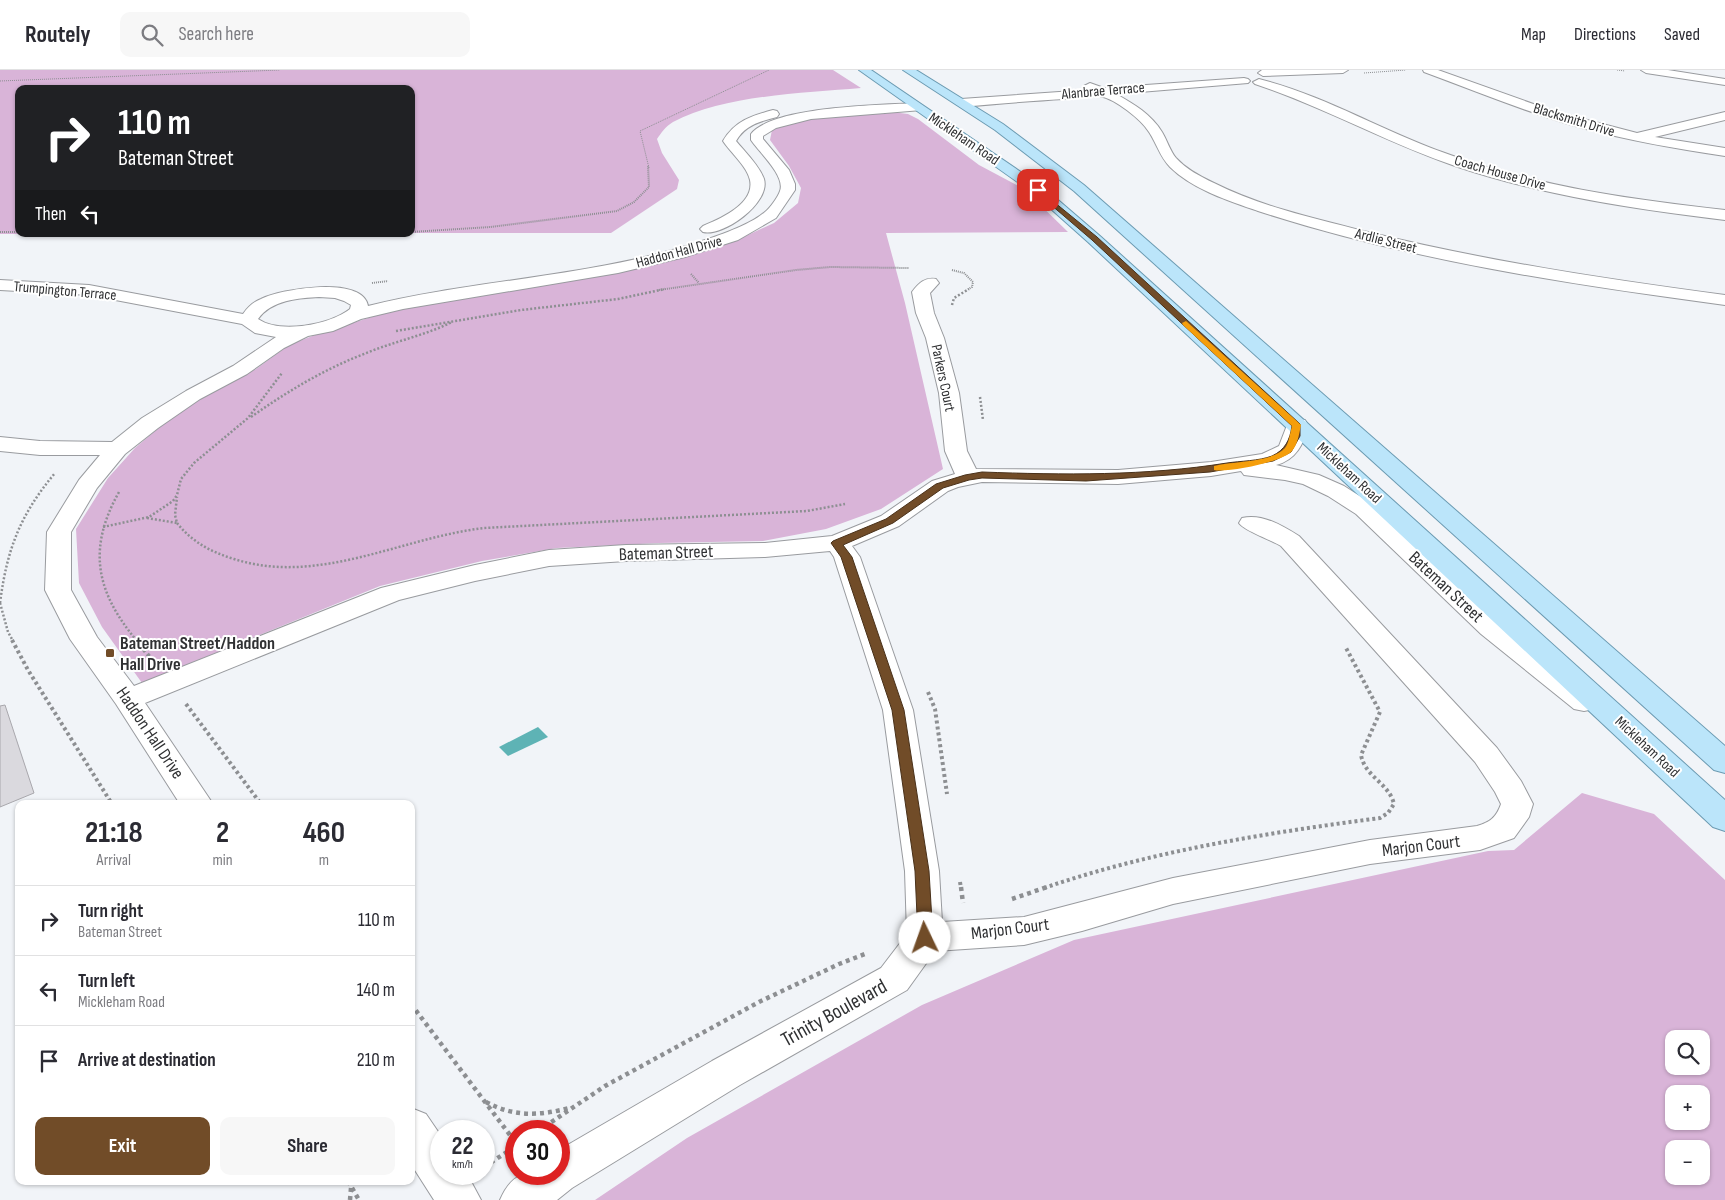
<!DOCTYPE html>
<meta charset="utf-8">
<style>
body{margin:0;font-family:"Sofia Sans Condensed",sans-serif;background:#f7f7f7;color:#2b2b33;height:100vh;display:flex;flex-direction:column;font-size:19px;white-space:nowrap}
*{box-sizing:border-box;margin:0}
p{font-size:16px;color:#7c7c81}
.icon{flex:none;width:28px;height:28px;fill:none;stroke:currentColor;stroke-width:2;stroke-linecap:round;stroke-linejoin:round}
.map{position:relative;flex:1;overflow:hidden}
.details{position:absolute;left:15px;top:730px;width:400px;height:385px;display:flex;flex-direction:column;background:#fff;border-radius:10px;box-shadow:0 1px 4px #0004}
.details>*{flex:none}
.banner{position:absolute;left:15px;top:15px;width:400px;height:152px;border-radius:10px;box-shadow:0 1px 4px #0004;background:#202124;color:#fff;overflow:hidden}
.tools{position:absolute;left:1665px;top:960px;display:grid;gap:10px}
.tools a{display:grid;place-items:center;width:45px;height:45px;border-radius:10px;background:#fff;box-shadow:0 1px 4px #0004;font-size:25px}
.speed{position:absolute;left:430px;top:1050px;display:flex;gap:10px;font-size:25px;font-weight:700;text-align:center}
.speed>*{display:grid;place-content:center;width:65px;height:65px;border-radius:50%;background:#fff;box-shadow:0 1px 4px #0004;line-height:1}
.speed small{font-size:12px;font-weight:400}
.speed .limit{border:8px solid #d22;background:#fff;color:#111}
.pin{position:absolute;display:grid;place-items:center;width:42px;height:42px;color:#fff;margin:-21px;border-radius:10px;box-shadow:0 2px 8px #0006}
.me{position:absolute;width:55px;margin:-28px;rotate:357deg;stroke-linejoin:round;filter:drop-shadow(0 0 4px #0008)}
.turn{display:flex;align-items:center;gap:18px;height:105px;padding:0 20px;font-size:22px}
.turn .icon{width:65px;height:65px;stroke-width:2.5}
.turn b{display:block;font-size:35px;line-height:42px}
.then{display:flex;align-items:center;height:48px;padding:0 20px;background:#0003;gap:10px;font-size:19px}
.eta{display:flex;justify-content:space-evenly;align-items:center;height:85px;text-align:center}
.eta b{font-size:30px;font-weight:700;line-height:35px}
.primary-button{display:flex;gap:10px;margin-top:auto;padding:10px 20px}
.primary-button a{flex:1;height:58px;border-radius:10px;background:#714c28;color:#fff;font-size:20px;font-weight:700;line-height:58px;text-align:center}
.primary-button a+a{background:#f7f7f7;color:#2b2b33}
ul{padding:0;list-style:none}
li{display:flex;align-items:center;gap:15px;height:70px;padding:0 20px;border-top:1px solid #e1e1e2}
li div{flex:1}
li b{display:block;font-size:19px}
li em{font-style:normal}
header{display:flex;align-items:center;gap:30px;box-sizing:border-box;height:70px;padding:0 25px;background:#fff;border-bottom:1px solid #e1e1e2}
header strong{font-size:24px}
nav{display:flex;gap:28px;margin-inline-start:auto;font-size:18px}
.search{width:350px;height:45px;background:#f7f7f7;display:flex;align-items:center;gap:12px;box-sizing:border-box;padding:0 18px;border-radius:10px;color:#7c7c81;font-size:19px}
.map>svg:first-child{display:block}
</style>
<header>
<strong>Routely</strong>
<div class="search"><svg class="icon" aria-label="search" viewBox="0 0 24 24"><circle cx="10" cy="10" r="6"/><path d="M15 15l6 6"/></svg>Search here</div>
<nav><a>Map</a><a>Directions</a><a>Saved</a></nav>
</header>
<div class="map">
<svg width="1725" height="1130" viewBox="0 0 1725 1130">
<rect width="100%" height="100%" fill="#f1f4f8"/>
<g fill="#d9b4d8" fill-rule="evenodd">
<path d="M0,0h833l28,18c-57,5 -137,7 -188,34 -7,4 -12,11 -16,17l5,14 17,27 -2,9 -66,44h-200v-144h-392v145h215h-234z"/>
<path d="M892,42l16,2 10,5 61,46 45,24 44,43 -182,1 19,70 38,166 -62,40 -55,20 -63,12 -104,2 -102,5 -75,13 -102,25 -238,97 -40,-56 -23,-44 -3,-54 32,-51 27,-30 33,-28 42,-27 46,-24 33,-24 26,-10 100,-32 199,-32 75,-15 46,-15 39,-18 24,-20 3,-15 -12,-22 -19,-26 2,-10c30,-18 84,-15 120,-18z"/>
<path d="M1582,723l72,21 71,66v320h-1130l92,-62 235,-133 152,-65 414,-89 26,-1zM1674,969h27v27h-27zM1674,1024h27v27h-27zM1674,1079h27v27h-27z"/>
</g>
<path fill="#5eb3b5" d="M538,657l10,10 -40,19 -9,-9z"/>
<path fill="#dad9de" stroke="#a8a7ac" d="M5,635l29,88 -34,14v-101z"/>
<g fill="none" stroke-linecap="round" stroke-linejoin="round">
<defs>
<g id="minor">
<path d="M1348,0l-5,3 -80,3 -5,-3 4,-3z"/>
<path d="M1423,0h15l115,41 84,22 88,-21v8l-70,17 70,11v8c-47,-7 -93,-15 -139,-27 -55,-15 -108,-37 -162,-57z"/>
<path d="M1641,0h27l57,9v6l-79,-12z"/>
<path d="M1244,8l4,1 2,2 -2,2 -132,11c18,10 35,20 46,38 5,8 8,19 14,26 10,11 25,19 38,25 48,24 102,36 154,49 118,29 237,47 357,63v10c-157,-21 -316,-45 -467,-94 -29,-10 -66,-22 -88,-44 -10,-10 -13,-23 -21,-35 -8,-13 -34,-33 -49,-36 -10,-3 -26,2 -36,3 -35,2 -69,5 -103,8l-6,-4 6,-4 127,-9 -4,-4 6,-3 14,5z"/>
<path d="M1259,9c64,16 122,51 183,73 91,34 187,47 283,58v10c-90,-11 -180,-24 -267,-53 -69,-23 -133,-60 -203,-83l-2,-2z"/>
<path d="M918,33l6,4 -2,3 -111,9 -35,9 -13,8v3l26,31 6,14v6l-19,28 -38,22 -53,17 -67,16 -215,36 -42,10 -28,12 -25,5 -24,12 -37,26 -47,25 -42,29 -33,26 -28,34 -26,44v58l26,47 37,49 247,-98 94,-23 74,-15 77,-5 139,-2 67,-7 49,-20 51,-35 23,-7 -10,-23 -6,-58 -13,-55 -10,-25 -4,-21c7,-9 13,-15 24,-13l3,4 -9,10 4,20 10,25 15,55 8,58 9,18 142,1 93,-8 51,-8 17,-8 10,-26 8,-1 8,1 3,5c-4,19 -12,35 -32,40l43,10 25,11 28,18 129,118 93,73 5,7 -5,7 -10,2 -10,-2 -93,-75 -125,-120 -28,-18 -25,-12 -18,-4 -41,-5 -3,-4 -30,5 -93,8 -136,-2 -24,5 -10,4 -49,35 -47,20 8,11 53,153 26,161 3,51 82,-5 149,-39 197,-38 107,-14c13,-4 19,-8 24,-22l-6,-12 -20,-30 -194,-216c-10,-6 -38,-16 -42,-23l3,-5c20,-5 41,8 57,18l198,212 24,33 12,23 -4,13 -15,21 -34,12 -110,14 -197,40 -91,27 -58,14 -89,6 -28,39 -167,95 -168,103 -15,12h-57c14,-32 28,-26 59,-26v-24l153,-89 169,-93 26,-34 -2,-63 -22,-161 -49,-153 -4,-6 -65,6 -139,4 -77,5 -74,15 -76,19 -254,103 68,101h-33l-64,-100 -46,-65 -25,-49 2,-58 32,-52 21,-25h-60l-40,-4v-14l40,4 72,1 30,-24 44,-27 47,-25 43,-29 -21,-4 -13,-9 -153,-29 -89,-5v-10l89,5 154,29c5,-7 10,-12 18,-15 19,-10 102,-24 107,7 110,-27 224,-29 331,-64 19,-6 51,-17 66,-30 5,-4 13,-15 15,-21 6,-15 -22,-40 -29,-51v-6c22,-28 131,-29 167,-31zM319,227l16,1 9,3 7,4 -1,4c-21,16 -70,25 -92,10 13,-19 41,-21 61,-22z"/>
<path d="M773,40l4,1 2,3 -2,3c-16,4 -32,8 -41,24 9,11 23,24 28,38 7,24 -41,58 -61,53l-3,-3 3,-3c17,-7 52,-22 47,-46 -3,-14 -20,-28 -27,-39 12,-20 28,-25 50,-31z"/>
<path d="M411,1038l15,6 15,22v38h26l14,26h-47l-23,-36z"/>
</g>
<g id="major">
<path d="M859,0h12l172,117 57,49 625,564v31l-12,-4 -625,-585 -55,-49z"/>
<path d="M903,0h13l87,54 81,61 641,561v27l-11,-3 -640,-579 -79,-61z"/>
</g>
</defs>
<use href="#minor" stroke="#999b9f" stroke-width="2"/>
<use href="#major" stroke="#6c9bb2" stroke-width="2"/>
<g stroke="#8d8f92" stroke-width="1" stroke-dasharray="1 1" stroke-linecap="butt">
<path d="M1617,0l8,1"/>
<path d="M1364,3l42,-3"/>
<path d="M0,11l280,-11"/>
<path d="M649,98l-9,-37 129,-61"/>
</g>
<g stroke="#8d8f92" stroke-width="2" stroke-dasharray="1 1" stroke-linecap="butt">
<path d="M0,162h19"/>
<path d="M411,162l79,-5 127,-16 17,-9 15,-15 -1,-21"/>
<path d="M952,200l12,3 9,9 -1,5 -5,3"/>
<path d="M691,204l8,9"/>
<path d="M372,213l16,-2"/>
<path d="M659,220l137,-20 34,-3 79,1"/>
</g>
<g stroke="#8d8f92" stroke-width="2.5" stroke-dasharray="2 2" stroke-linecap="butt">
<path d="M952,235l2,-7 15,-9"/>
<path d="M396,261l125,-21 97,-11 47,-10"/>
<path d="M980,327l3,23"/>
<path d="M251,347c37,-26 75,-49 118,-65 27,-11 57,-17 83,-30"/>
<path d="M119,422c-32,57 -23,100 18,149"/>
<path d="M147,448l30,5 -2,-8 2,-18"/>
<path d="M177,453c15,19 34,29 57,36 85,27 166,-21 250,-31l323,-17 38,-7"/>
<path d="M103,457l46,-10 24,-16 4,-6 4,-16 13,-16 54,-45 34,-45"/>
<path d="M0,533c7,-54 20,-88 55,-130"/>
<path d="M0,533l8,29 5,9"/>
</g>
<g stroke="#8d8f92" stroke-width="4" stroke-dasharray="3 3" stroke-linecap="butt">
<path d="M12,570l16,30 84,134"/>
<path d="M136,570l17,21"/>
<path d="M928,622l7,17 12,85"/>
<path d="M186,634l75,100"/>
<path d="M960,812l1,6"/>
<path d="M1044,818c108,-37 222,-55 336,-70l8,-5 6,-9c-5,-21 -29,-27 -33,-49l19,-43 -35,-66"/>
</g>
<g stroke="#8d8f92" stroke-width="4.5" stroke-dasharray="4 4" stroke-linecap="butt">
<path d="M961,817l2,16"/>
<path d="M1012,829l35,-12"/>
<path d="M411,934l105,139"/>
<path d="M486,1032c28,15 53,14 83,6"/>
<path d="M538,1061l67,-45 154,-84 80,-38 26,-10"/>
<path d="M484,1097l32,-21"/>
<path d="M348,1111l11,19"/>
<path d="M350,1130l1,-12"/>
</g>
<use href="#minor" fill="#fff" fill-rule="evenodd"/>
<use href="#major" fill="#bbe5fa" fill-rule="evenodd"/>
</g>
<path fill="#714c28" stroke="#49311a" d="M1038,119l59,48 203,187v12l-9,16 -18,9 -63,11 -124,9 -104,-3 -13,2 -26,8 -50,35 -50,22 9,12 52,153 25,161 4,67 -2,4 -6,1 -5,-1 -2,-4 -3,-67 -23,-161 -51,-153 -10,-14 2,-2 53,-22 50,-35 29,-9 17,-3c81,3 164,4 245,-9 13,-2 32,-2 45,-7 13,-6 18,-16 20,-30l-200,-186 -56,-48z"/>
<path fill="#f59e0b" d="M1186,251l114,103 1,1c-2,9 -3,19 -9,26 -9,11 -65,22 -78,19v-4c18,-5 57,-3 71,-18 4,-5 5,-15 7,-22l-109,-101 -1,-2z"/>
<rect fill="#714c28" stroke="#fff" stroke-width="2" x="105" y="578" width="10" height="10" rx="2.5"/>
<g text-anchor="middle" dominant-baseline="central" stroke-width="4" stroke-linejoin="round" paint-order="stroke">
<g font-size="15" fill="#303133" stroke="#fff">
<text transform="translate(1103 21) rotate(-5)">Alanbrae Terrace</text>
<text transform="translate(1574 50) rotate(17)">Blacksmith Drive</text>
<text transform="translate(964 69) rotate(34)">Mickleham Road</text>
<text transform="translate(1500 103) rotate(16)">Coach House Drive</text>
<text transform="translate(1386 171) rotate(14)">Ardlie Street</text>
<text transform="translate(679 182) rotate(-15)">Haddon Hall Drive</text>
<text transform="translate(65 221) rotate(5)">Trumpington Terrace</text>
<text transform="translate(943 308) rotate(78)">Parkers Court</text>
<text transform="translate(1349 403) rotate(43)">Mickleham Road</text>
<text transform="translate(1647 677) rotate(43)">Mickleham Road</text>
</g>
<g font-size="18" fill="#303133" stroke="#fff">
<text transform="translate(666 483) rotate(-2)">Bateman Street</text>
<text transform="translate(1446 517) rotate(43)">Bateman Street</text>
<text transform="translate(150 663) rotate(56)">Haddon Hall Drive</text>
<text transform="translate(1421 776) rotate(-7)">Marjon Court</text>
<text transform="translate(1010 859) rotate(-7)">Marjon Court</text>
</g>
<g font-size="18" font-weight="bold" fill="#303133" stroke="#fff" text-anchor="start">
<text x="120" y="573">Bateman Street/Haddon<tspan x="120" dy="21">Hall Drive</tspan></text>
</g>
<g font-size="21" fill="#303133" stroke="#fff">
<text transform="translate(834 943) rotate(-29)">Trinity Boulevard</text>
</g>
</g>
</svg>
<div class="tools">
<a><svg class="icon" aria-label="search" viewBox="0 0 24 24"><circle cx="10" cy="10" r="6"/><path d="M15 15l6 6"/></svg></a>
<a>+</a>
<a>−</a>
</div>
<div class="speed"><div>22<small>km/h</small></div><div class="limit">30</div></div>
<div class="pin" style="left:1038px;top:120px;background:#d93025"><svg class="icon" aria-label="arrive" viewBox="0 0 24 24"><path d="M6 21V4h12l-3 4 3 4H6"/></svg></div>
<svg class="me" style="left:925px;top:868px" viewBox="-20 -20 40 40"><circle r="19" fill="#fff"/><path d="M0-13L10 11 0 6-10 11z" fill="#714c28"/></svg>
<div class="banner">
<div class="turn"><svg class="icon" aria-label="right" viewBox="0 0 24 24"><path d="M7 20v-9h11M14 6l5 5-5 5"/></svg><div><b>110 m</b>Bateman Street</div></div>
<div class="then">Then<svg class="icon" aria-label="left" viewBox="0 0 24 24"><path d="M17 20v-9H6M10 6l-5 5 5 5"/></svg></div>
</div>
<section class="details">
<div class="eta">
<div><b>21:18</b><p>Arrival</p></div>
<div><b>2</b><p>min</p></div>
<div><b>460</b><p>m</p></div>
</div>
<ul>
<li><svg class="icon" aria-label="right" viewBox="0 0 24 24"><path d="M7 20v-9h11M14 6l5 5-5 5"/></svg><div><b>Turn right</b><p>Bateman Street</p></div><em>110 m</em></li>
<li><svg class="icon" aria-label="left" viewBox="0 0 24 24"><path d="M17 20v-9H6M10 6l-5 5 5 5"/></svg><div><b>Turn left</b><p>Mickleham Road</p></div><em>140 m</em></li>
<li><svg class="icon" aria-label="arrive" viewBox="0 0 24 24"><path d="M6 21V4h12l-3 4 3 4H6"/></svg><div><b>Arrive at destination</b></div><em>210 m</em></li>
</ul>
<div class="primary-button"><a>Exit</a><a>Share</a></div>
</section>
</div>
